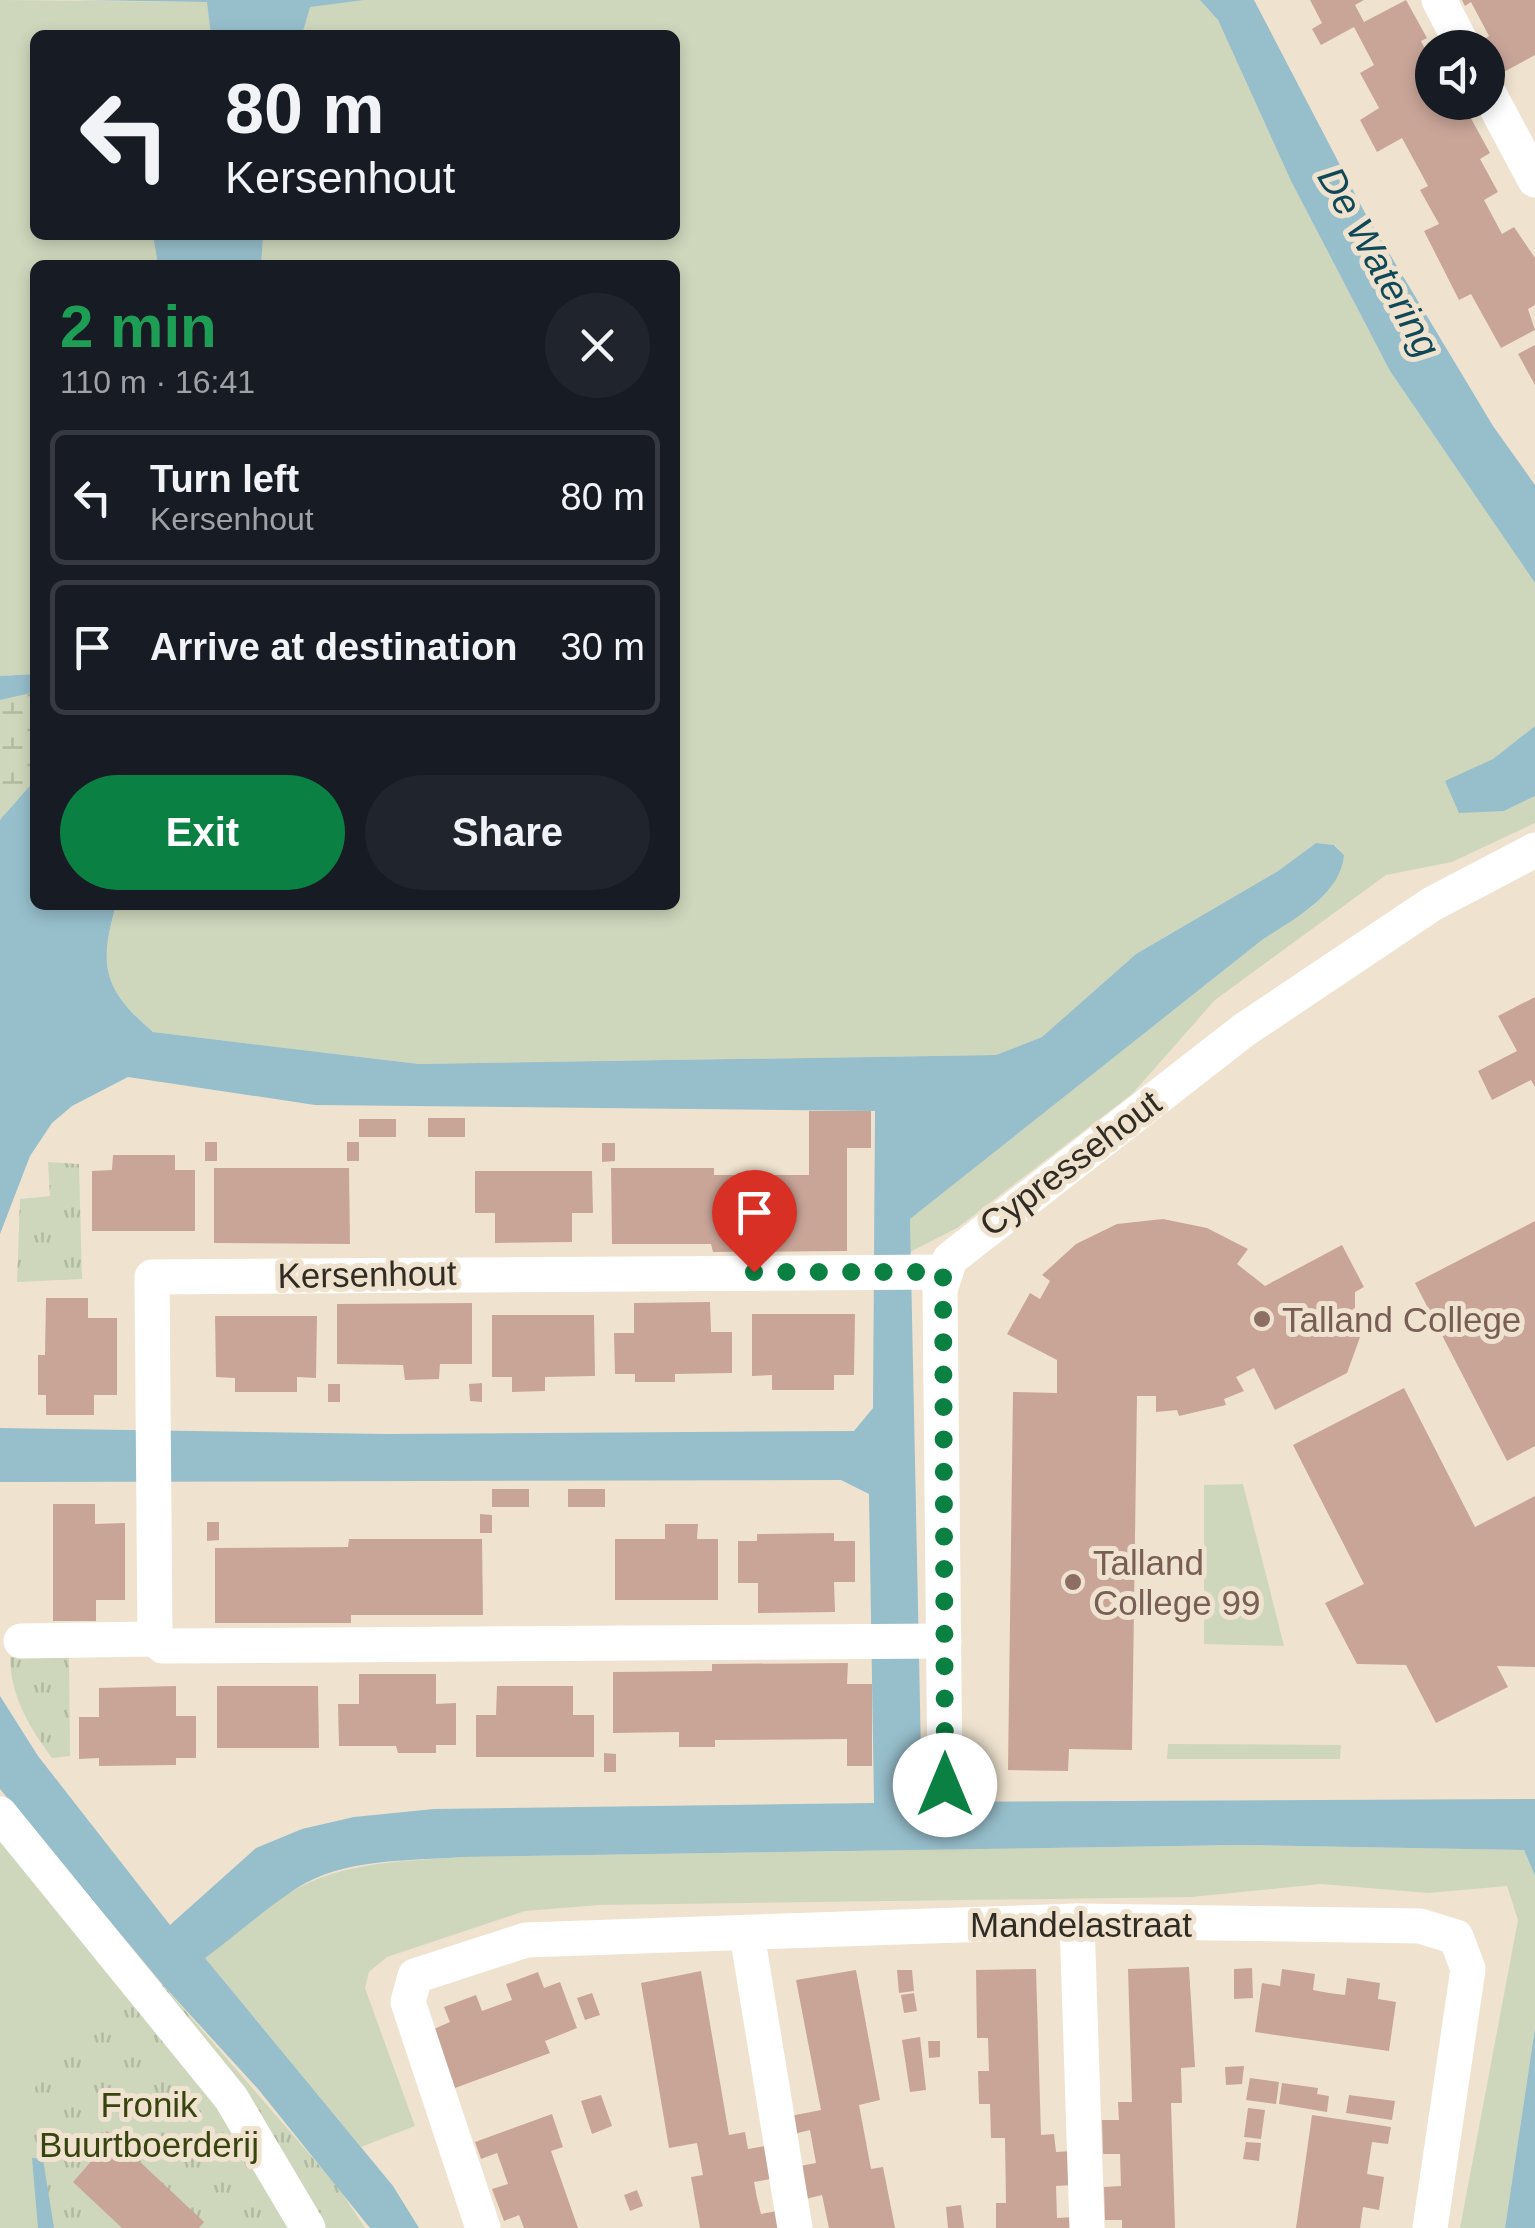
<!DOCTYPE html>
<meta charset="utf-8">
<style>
body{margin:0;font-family:Helvetica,sans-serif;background:#20242c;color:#f1f3f6;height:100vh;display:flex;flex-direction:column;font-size:38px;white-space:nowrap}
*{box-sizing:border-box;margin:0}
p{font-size:32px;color:#9ea1a6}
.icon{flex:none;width:55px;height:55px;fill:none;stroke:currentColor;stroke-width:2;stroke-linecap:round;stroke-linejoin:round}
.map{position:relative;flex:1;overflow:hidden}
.panel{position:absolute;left:30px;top:260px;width:650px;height:650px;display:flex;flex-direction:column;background:#171b24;border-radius:15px;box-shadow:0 5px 15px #0003}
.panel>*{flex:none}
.guide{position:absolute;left:30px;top:30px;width:650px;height:210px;border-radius:15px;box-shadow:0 5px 15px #0003;background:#171b24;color:#f1f3f6;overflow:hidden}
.buttons{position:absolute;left:1415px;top:30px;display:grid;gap:20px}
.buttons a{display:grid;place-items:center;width:90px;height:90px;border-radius:50%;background:#171b24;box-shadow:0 5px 15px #0003;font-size:50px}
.pin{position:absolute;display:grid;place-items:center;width:85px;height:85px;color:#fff;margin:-102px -42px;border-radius:50% 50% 50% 0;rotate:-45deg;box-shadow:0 0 10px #0007}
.pin .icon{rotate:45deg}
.me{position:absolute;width:110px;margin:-55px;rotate:0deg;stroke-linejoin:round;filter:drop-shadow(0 0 8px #0008)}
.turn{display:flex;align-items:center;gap:35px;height:210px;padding:0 30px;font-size:45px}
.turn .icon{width:130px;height:130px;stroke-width:2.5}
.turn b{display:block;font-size:70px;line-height:85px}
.round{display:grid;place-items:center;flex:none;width:105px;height:105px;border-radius:52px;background:#20242c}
.summary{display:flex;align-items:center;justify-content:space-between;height:170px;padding:0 30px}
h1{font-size:60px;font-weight:600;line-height:75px;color:#1e9e55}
.button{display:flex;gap:20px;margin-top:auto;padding:20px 30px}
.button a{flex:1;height:115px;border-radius:60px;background:#0b8043;color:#fff;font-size:40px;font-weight:600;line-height:115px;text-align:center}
.button a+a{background:#20242c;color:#f1f3f6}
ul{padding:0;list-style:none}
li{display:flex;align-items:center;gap:30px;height:135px;margin:0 20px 15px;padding:0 10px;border:5px solid #363941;border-radius:15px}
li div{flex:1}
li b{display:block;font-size:38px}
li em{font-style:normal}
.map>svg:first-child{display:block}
</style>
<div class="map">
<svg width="1535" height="2228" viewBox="0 0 1535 2228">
<defs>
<pattern id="wetland-marsh" width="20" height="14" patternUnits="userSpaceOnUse" patternTransform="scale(2.5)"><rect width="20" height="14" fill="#ced7bc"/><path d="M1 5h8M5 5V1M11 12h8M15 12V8" fill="none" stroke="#b1b9a1"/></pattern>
<pattern id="park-tufts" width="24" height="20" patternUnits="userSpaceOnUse" patternTransform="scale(2.5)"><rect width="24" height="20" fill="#ced7bc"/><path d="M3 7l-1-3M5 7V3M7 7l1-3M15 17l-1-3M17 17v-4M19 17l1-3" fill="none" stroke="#b1b9a1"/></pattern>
</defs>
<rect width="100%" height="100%" fill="#efe3cf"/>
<g fill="#ced7bc">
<path d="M0,0l208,2 3,33h-176v200h118l5,30h-123v409l-35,2z"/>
<path d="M365,0h835l18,20 73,161 99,190 145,212v143l-42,33 -48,23 59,29 31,-15v27l-83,39 -66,13 -171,125 -83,94 -175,134 -47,24v-33l352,-279 51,-34 31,-51 -9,-10 -19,-2 -38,28 -142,83 -94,83 -46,18 -577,9 -266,-32c-49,-42 -55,-64 -37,-127h559v-640h-423l2,-30h421v-200h-373l7,-28z"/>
<path d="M1243,1484l41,162 -80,-2v-159z"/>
<path d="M1168,1744l173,1 -1,14h-173z"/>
<path d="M0,1831l113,139 185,258h-298z"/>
<path d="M1240,1845l284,5 11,26v152l-30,200h-45l58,-308 -11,-34 -79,7 -107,-9 -129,13 -592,8 -75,6 -138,46 -18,15 -4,16 50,138 -54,21 -156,-189c31,-24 64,-56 99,-73 49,-24 105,-24 158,-28z"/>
</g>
<path fill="url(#wetland-marsh)" d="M31,691l4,1v88l-31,39 -4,41v-160z"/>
<g fill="url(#park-tufts)">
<path d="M48,1162l31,2 3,115 -65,3 3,-83 30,-3z"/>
<path d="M10,1657l59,1 1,98 -18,2c-23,-31 -42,-63 -42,-101z"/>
<path d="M163,1985l175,202 27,41h-327c-3,-19 -2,-34 0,-53 2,-31 -19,-61 -1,-91 17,-30 94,-85 126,-99z"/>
</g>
<g fill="#96becb">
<path d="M75,0h290l-55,7 -8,28h-91l-4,-33z"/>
<path d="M1200,0h54l111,213 128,213 42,59v98l-145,-212 -99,-190 -73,-161z"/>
<path d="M153,235h110l-2,30h-103z"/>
<path d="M35,674v18l-35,8v-24z"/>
<path d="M1535,726v70l-31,15 -45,2 -14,-32 48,-22z"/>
<path d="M35,780v125h81c-18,62 -12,85 37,127l266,32 577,-9 46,-18 94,-83 142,-83 38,-28 18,2 10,10c-3,40 -52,65 -82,85l-352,279 12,583 613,-3v77l-11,-26 -284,-5 -778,12c-53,4 -118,1 -165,31 -32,21 -61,47 -92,70l188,228 26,42h-49l-112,-139 -95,-104 -163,-196v-93l38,60 132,169 86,-77 46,-19 52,-12 80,-8 440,-6 -5,-309 -28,-14 -841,2v-54l386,6 468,-3 19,-23 2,-297 -560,-6 -187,-28 -56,29 -20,17 -22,33 -30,78v-414z"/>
<path d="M1535,2028v200h-30z"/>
<path d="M32,2158l11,1 11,69h-16z"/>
</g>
<g fill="#c9a598">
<path d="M1310,0h54l-9,5 9,17 42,-22 21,38 -6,3 11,22v39h14l5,9 12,-7 27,49 -10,6 18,33 -14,8 18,34 12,-7 21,31v47l-7,4 7,21 -34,18 -30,-54 -12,6 -35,-69 15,-7 -19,-34 8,-4 -26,-48 -25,14 -17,-32 19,-12 -19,-35 14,-8 -20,-38 -33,18 -9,-16 10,-6z"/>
<path d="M1462,0h73v55l-33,18 -19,-33 6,-4 -18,-34 -6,4z"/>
<path d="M1535,345v40l-17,-31z"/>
<path d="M1535,997v90l-4,-7 -39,20 -14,-29 39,-20 -19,-35z"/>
<path d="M809,1111h62v37h-24v103l-134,1 -2,-8h-99l-1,-76h103v7h95z"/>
<rect x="428" y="1118" width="37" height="19"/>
<rect x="359" y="1119" width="37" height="18"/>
<rect x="205" y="1142" width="12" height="19"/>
<rect x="347" y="1142" width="12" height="19"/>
<path d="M602,1143h13v18l-13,1z"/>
<path d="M113,1155h62v15h20v61h-103v-60l20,-1z"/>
<path d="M214,1168h135l1,76 -136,-1z"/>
<path d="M475,1171h117l1,42h-21v29l-77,1v-30h-20z"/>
<path d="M1163,1219l44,9 41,21 -11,15 28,22 77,-41 22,42 -9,5v21l8,16 -16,44 -72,37 -21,-42 -18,9 8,14 -20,8 2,6 -47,11 -2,-6 -21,2v-16h-19l-5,354 -63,-1 -1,22 -60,-1 5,-378 44,1v-33l-50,-26 23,-41 10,6 10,-18 -8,-6 34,-31 41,-20z"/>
<path d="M1535,1221v225l-28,15 -92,-178z"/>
<path d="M46,1298h42v20h29v77h-23v20h-48v-20h-8v-40h7z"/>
<path d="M710,1302l1,30h21v41l-57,1v8h-40v-8h-20l-1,-41h20v-30z"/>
<path d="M472,1303v61h-32l-1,15 -34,1 -2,-15 -66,-1v-60z"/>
<path d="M752,1314h103l-1,61h-20v15h-62v-15l-20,1z"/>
<path d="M492,1315h102l1,61 -50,1v14l-33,1v-15h-20z"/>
<path d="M215,1316h102l-1,62 -19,-1v15h-62v-14l-19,-1z"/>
<path d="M482,1383v19l-12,-1 -1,-17z"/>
<rect x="328" y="1384" width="12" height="18"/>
<path d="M1404,1388l71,139 60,-31v171l-38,-1 11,21 -72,36 -30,-58 -49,-1 -32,-61 39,-19 -71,-139z"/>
<rect x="492" y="1489" width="37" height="18"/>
<rect x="568" y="1489" width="37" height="18"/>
<path d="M53,1504h42v20l30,-1v77h-29v21h-43z"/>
<path d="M480,1514l12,1v18h-12z"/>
<path d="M207,1522h12v18l-12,1z"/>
<path d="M665,1524h33l-1,15h21v61h-103v-61h50z"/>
<path d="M834,1533v8h21v41h-21l1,30 -77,1v-30h-20v-42h19v-7z"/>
<path d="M349,1539h133l1,76h-132v8h-136v-75l133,-1z"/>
<path d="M848,1663l-1,21h25v82h-25v-27l-132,1v7h-36v-15l-66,1v-61l99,-1v-7z"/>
<path d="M359,1674h77v30l20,-1v42h-20v8h-38l-2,-7h-57l-1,-42h21z"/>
<path d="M176,1686v30h20v42h-20v7l-77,1v-8l-20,1v-42h20v-29z"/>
<path d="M217,1686h101l1,62h-102z"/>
<path d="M497,1686h76v29h21v42h-118v-42h20z"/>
<path d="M604,1753l12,1v18h-12z"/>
<path d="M1189,1967l6,100 -14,1 1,35h-11l4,125h-53v-8h-17l-1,-33 17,-1 -1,-32h-17l-1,-34h17l-1,-18h14l-4,-133z"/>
<path d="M1252,1968l1,30 -19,1v-30z"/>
<path d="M1036,1969l5,166 13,-1 2,18 16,-1 1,34 -17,1 1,32 17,-1v11h-78v-25h10l-1,-65h-14l-1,-34h-11l-1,-33h11l-1,-33h-11l-1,-68z"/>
<path d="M1282,1969l33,5 -2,16 16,3 16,2 2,-17 33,5 -2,16 18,3 -7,49 -134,-19 7,-49 18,3z"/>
<path d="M856,1970l24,130 -21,5 12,64 12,-2 12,61h-66l-7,-33 -16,4 -6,-33 16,-3 -6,-33 -16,4 -4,-18 31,-6 -25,-130z"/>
<path d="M897,1970h15l2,21 -15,2z"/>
<path d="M701,1971l28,164 16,-3 3,17 17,-3 6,33 -17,3 3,16 4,16 16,-3 3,17h-80l-9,-51 12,-2 -6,-32 -28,5 -28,-165z"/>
<path d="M538,1972l6,16 16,-6 17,46 -32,13 5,12 -95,35 -21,-59 16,-7 -6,-15 32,-12 6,16 30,-11 -6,-16z"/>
<path d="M592,1993l8,22 -15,5 -8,-22z"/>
<path d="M914,1993l3,18 -13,2 -3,-18z"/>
<path d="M920,2037l6,53 -16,2 -8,-52z"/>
<path d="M928,2041h12v16l-11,1z"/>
<path d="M1244,2066l-2,18 -16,1 -1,-18z"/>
<path d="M1250,2078l29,4 -3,22 -30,-4z"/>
<path d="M1282,2083l36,5 -1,6 12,2 -2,16 -48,-8z"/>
<path d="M601,2095l11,31 -20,8 -11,-33z"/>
<path d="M1349,2095l46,6 -3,19 -46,-7z"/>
<path d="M1248,2108l17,2 -4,29 -17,-2z"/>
<path d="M552,2114l11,33 -12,4 27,77h-54l-5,-13 -15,6 -12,-32 16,-5 -11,-31 -16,6 -6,-17z"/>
<path d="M1312,2115l79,12 -3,17 -16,-2 -5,32 17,3 -5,33 -16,-3 -3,21h-64z"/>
<path d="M107,2131l97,91 -5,6h-77l-49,-46 21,-24 -6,-5z"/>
<path d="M1246,2142l15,1 -2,18 -16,-2z"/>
<path d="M637,2190l6,16 -13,5 -6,-16z"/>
<path d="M961,2205l3,23h-16l-2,-21z"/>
</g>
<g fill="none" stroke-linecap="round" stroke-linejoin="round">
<g stroke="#fff" stroke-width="35">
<path d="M1439,0l25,48"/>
<path d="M1488,92l47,88"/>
<path d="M943,1272l-791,5 3,362 8,7 781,-5"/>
<path d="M21,1641l134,-2"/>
<path d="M945,1785l-5,-495 10,-31 294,-229 188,-126 103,-54"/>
<path d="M0,1814l231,284 77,130"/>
<path d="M1077,1921l10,307"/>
<path d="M747,1934l48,294"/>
<path d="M483,2228l-75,-226 7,-26 111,-36 551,-19 343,5 36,11 12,32 -38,259"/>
</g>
</g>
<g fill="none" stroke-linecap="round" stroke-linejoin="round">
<path stroke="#0b8043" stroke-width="18" stroke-dasharray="0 32.4" d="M754,1272h189l2,513"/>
</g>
<g fill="#8d6e63" stroke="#efe3cf" stroke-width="4">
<circle cx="1262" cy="1319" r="10"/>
<circle cx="1073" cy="1582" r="10"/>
</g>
<g text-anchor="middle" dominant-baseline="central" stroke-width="10" stroke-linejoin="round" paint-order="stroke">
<g font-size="35" fill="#302c24" stroke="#efe3cf">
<text transform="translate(1070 1163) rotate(-37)">Cypressehout</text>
<text transform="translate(367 1274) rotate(-1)">Kersenhout</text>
<text x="1081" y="1924">Mandelastraat</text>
</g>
<g font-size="35" fill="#785e54" stroke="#efe3cf" text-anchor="start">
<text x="1282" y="1319">Talland College</text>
<text x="1093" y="1562">Talland<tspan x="1093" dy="40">College 99</tspan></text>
</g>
<g font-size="35" fill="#38440f" stroke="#efe3cf">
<text x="149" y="2104">Fronik<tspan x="149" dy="40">Buurtboerderij</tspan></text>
</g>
<g font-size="38" font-style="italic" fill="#0f4857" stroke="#efe3cf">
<text transform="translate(1379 262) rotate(61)">De Watering</text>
</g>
</g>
</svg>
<div class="buttons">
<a><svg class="icon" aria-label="sound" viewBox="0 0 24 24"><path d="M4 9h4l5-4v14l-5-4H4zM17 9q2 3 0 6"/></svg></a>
</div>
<div class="pin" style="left:754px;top:1272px;background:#d93025"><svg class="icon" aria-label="arrive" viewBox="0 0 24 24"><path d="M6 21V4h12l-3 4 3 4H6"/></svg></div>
<svg class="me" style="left:945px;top:1785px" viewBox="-20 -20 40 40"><circle r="19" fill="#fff"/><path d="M0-13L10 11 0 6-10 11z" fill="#0b8043"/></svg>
<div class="guide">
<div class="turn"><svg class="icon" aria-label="left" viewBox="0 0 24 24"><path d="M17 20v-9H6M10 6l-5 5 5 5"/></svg><div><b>80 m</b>Kersenhout</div></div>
</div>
<section class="panel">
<div class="summary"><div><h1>2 min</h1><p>110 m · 16:41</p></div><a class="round"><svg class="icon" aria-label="close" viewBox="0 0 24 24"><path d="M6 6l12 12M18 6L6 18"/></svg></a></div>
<ul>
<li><svg class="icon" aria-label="left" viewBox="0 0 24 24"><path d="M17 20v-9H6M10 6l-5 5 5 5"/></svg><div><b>Turn left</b><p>Kersenhout</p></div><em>80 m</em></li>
<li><svg class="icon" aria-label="arrive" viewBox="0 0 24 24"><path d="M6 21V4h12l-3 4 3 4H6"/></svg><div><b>Arrive at destination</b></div><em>30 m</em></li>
</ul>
<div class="button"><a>Exit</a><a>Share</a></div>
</section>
</div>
